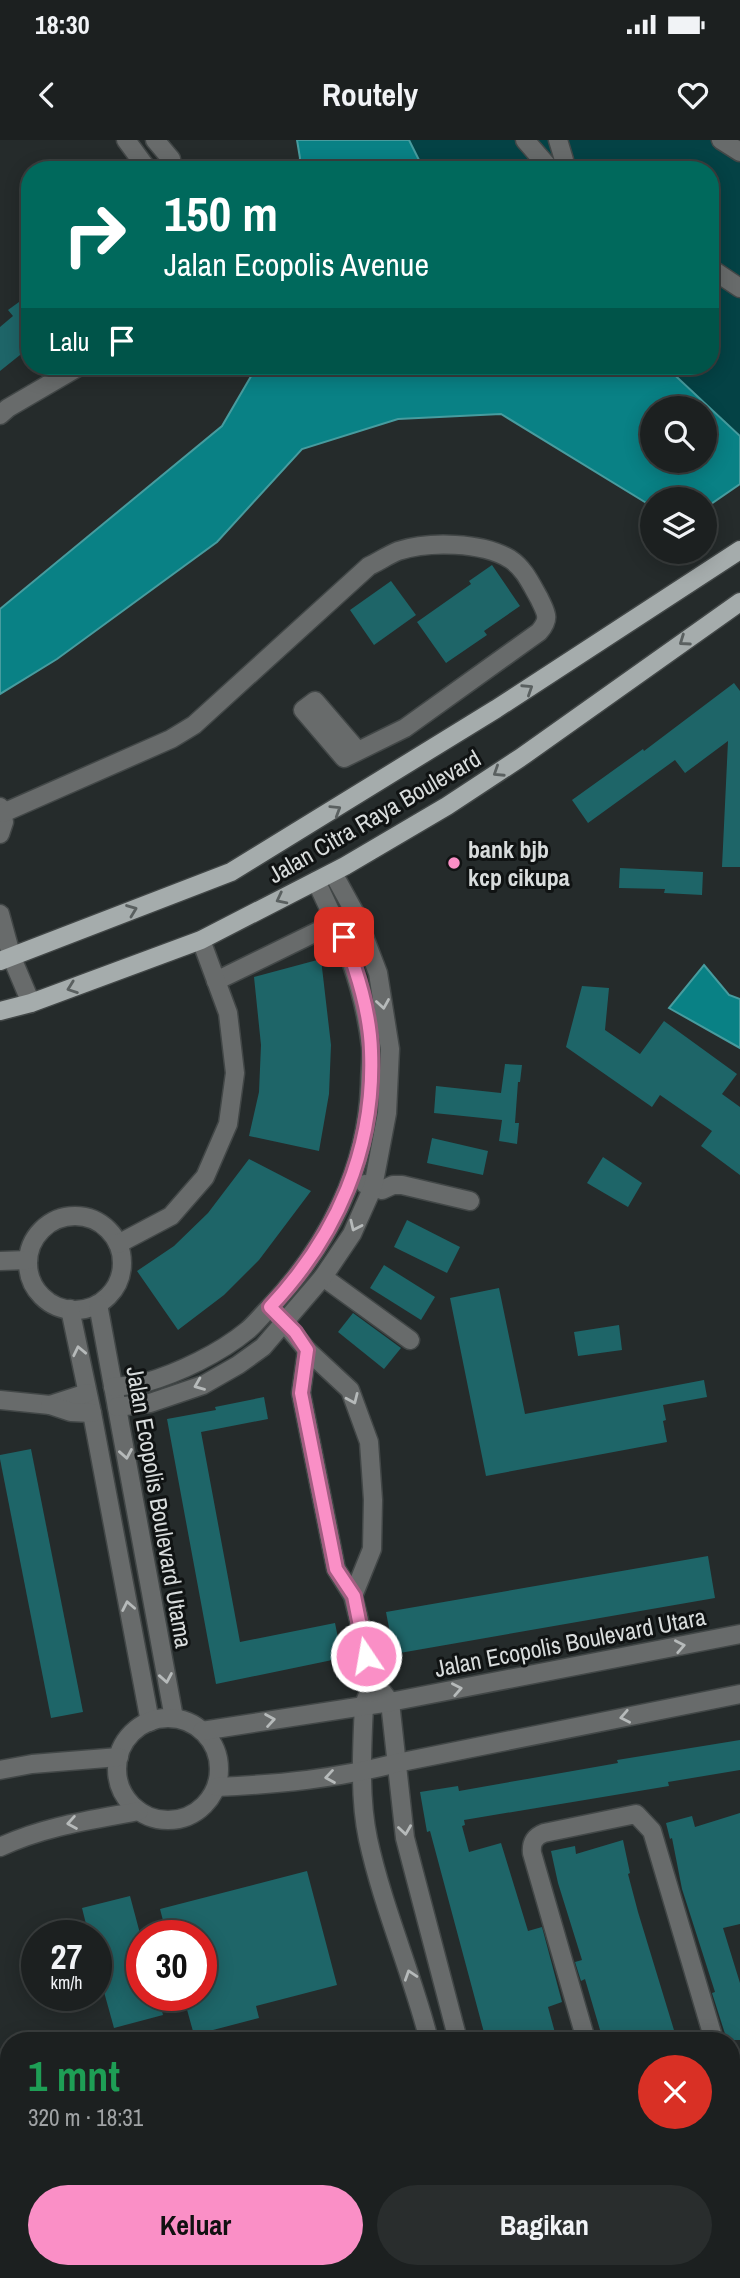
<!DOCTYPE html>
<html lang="id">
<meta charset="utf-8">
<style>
body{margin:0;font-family:"Archivo Narrow",sans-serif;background:#292d2d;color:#f1f3f6;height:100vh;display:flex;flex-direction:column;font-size:26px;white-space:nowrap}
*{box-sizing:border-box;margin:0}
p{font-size:23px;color:#a0a3a5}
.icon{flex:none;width:38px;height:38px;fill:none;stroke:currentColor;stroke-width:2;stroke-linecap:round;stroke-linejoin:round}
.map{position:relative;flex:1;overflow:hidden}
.panel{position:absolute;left:0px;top:1892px;width:740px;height:247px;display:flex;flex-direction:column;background:#1c2020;border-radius:28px 28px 0 0;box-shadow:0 4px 18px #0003,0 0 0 2px #3a3e3e}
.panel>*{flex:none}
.hud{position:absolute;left:21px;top:21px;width:698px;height:214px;border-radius:28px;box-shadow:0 4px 18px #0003,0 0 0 2px #3a3e3e;background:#00695c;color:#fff;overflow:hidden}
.fabs{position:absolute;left:640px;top:256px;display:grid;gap:14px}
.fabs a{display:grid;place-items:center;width:77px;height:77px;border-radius:50%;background:#1c2020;box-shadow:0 4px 18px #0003,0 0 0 2px #3a3e3e;font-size:35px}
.speed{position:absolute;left:21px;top:1780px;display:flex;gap:14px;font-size:35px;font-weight:700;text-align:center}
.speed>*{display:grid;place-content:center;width:91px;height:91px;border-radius:50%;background:#1c2020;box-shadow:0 4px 18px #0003,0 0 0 2px #3a3e3e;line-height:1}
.speed small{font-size:18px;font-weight:400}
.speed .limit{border:10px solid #d22;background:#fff;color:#111}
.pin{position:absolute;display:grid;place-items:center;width:60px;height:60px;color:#fff;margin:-30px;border-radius:14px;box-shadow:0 4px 10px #0006}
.me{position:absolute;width:77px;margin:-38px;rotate:348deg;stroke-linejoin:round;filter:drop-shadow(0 0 5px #0008)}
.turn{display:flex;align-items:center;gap:24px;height:147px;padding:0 28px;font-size:32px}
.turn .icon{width:91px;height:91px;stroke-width:2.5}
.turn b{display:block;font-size:49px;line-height:60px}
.then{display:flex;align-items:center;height:66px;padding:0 28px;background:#0003;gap:14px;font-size:26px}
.round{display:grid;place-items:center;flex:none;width:74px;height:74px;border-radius:37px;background:#292d2d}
.headline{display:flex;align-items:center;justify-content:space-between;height:119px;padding:0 28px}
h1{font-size:42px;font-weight:700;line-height:52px;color:#1e9e55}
.cta{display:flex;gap:14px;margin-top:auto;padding:14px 28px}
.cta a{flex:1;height:80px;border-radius:42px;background:#fa8fc6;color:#111;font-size:28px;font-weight:700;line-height:80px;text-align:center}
.cta a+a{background:#292d2d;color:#f1f3f6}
.status{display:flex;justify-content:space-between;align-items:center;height:49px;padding:0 35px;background:#1c2020;direction:ltr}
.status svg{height:19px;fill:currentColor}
header{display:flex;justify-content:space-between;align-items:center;height:91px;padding:0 28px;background:#1c2020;font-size:32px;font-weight:700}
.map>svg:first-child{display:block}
</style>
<div class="status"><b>18:30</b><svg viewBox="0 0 49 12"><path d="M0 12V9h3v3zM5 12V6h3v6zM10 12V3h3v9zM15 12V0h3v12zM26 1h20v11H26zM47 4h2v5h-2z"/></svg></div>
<header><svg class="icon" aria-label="back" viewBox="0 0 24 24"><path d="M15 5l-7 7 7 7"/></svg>Routely<svg class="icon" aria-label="heart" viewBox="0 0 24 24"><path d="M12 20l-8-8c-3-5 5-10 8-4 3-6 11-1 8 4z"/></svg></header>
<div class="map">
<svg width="740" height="2138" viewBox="0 0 740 2138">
<rect width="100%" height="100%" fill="#252b2b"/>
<path fill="#044245" d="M409,0h331v296l-75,-70h45v-196h-286z"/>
<g fill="#098185" stroke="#479c9f" stroke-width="2" fill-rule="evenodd">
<path d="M297,0h112l15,30h-126l2,-12z"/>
<path d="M257,226h408l75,70v48l-35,24v-9h-52v8l-152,-93 -103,5 -96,30 -85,93 -160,117 -57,35v-85l222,-183zM653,268h52v52h-52z"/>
<path d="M704,825l25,30 11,4v49l-71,-40z"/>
</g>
<g fill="#1e6568">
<path d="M30,154v53l-30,24v-44l13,-11 -5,-6z"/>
<path d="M492,425l28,41 -36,25 3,4 -41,28 -29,-41 54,-38 -2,-3z"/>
<path d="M391,441l25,34 -42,30 -24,-35z"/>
<path d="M734,543l6,8v176h-18l6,-126 -43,32 -10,-13 -87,63 -16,-23 71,-51 1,2z"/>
<path d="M620,728l83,4 -1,23 -38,-2 1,-4 -46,-1z"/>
<path d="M321,819l10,86 -2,49 -10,57 -70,-15 10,-44 2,-47 -7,-68z"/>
<path d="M582,846l27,2 -4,42 35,24 24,-33 73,53 -15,20 18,13v68l-39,-29 11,-15 -52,-36 -8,12 -86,-60z"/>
<path d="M505,924l17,1 -2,17h-2l-3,41h4l-2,21 -18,-3 3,-21 -68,-7 2,-27 65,7z"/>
<path d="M432,998l56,13 -5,24 -56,-12z"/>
<path d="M603,1017l39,26 -14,24 -41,-24z"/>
<path d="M249,1019l62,32 -52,69 -35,35 -46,35 -41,-59 37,-25 34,-33z"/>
<path d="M407,1080l53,27 -13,26 -53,-26z"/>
<path d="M384,1125l51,32 -14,23 -51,-32z"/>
<path d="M499,1148l26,126 179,-34 3,17 -44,8 3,15 -3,1 4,21 -181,34 -36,-178z"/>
<path d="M353,1173l48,35 -17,21 -46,-37z"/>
<path d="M619,1185l3,25 -44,6 -4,-24z"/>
<path d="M264,1257l4,22 -67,13 39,210 95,-19 7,35 -126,26 -49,-265 49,-9 -1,-3z"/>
<path d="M31,1309l52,263 -32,6 -51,-259v-4z"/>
<path d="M708,1416l7,42 -321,56 -8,-42z"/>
<path d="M740,1600v30l-72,12 1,4 -205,34 1,5 -3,1 7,26 32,-9 27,88 14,-4 20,75 -14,5 9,33h-71l-56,-209 -3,1 -7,-40 38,-6 1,5 159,-28 -1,-3z"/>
<path d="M740,1673v111l-17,4 17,55v57h-13l-15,-47 3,-1 -33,-103 -10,-51 -2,1 -4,-16 26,-7 3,11z"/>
<path d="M623,1700l7,33 -2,1 10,38 39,128h-74l-18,-61 -4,2 -6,-19 7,-2 -24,-77 -7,-32 24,-5 1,8z"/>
<path d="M307,1731l30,114 -81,21 3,12 -65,17 -11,-40h18v-59h-34l-7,-27z"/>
<path d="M130,1756l12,45v54h16l5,20 -49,13 -18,-65v-27h-7l-7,-28z"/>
</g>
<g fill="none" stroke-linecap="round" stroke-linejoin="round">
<defs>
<g id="minor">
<path d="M126,0l22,30"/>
<path d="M155,0l16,19 -3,11"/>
<path d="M525,0l26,30"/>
<path d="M558,0l6,20v10"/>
<path d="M721,0l19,12"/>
<path d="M710,128l30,20"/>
<path d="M0,275l8,-7 72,-42"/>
<path d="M0,667l4,15 -4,12"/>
<path d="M3,673l168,-74 23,-14 175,-159c9,-4 19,-11 29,-15 31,-10 84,-9 112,8 14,9 21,25 29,39 7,15 12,20 0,34l-134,96 -59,29 -2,1 -41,-48 12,-9 43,50"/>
<path d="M0,774l12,44 19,45"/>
<path d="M216,841l129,-63"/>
<path d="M365,1044l17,6 11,-5h9l68,16"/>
<circle cx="75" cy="1123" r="47"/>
<path d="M118,1104l53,-28 34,-39 23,-53 7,-51 -7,-60 -27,-73"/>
<path d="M0,1121l28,-1"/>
<path d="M323,1137l87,63"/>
<path d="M98,1164l76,414"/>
<path d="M70,1169l22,104 58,309"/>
<path d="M277,1174l30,36 43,40 19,52 4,58 -1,49 -19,47"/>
<path d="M307,1210l-6,43 35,176 17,27 21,85 16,21 15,136 53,202"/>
<path d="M113,1247c10,-1 21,-2 31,-4 35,-10 76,-30 104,-53 8,-7 15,-16 22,-23 58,-61 97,-138 100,-223 0,-12 2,-25 1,-37 -8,-65 -27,-108 -55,-166"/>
<path d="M0,1260l50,5 37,-12"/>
<path d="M50,1265l21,7 21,1"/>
<path d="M117,1267l33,-4 53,-18 35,-20 25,-18 60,-70 29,-43 21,-47 14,-74 3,-64 -12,-76 -23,-60 -22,-40"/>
<path d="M367,1557l-3,8c-2,44 -5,91 4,134 15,69 44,134 61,201"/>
<circle cx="168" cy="1629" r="51"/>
<path d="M202,1591l188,-29 350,-68"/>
<path d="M0,1630l32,-6 87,-7"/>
<path d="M217,1647c63,-3 118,-8 180,-24l343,-69"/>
<path d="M0,1707c45,-21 91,-27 139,-36"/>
<path d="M586,1900l-54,-187c-1,-10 2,-16 12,-20l92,-19 16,17 62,209"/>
<path d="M732,1961l8,29"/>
<path d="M0,2008l9,32"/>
<path d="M732,2009l8,-2"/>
<path d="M732,2034l8,-2"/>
<path d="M119,2130l3,8"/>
<path d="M498,2130l2,8"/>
<path d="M522,2130l2,8"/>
<path d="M652,2130l2,8"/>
<path d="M236,2138h10"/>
<path d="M314,2138l34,-8"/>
</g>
<g id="major">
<path d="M0,821l231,-89 265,-163 244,-159"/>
<path d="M0,871l31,-8 170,-63 144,-74 102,-60 73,-48 220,-156"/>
</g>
</defs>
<use href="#minor" stroke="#424747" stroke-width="21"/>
<use href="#major" stroke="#424747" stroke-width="21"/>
<use href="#minor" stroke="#686b6b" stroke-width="18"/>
<use href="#major" stroke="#a5acac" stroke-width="18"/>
</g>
<defs><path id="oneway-chevron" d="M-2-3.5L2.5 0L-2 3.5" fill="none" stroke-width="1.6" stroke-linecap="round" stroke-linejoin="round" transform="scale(1.75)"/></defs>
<g stroke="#5a6060">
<use href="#oneway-chevron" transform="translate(684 501) rotate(145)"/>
<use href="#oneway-chevron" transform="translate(528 549) rotate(-33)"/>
<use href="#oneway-chevron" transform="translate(498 632) rotate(147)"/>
<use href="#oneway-chevron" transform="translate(336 670) rotate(-32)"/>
<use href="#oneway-chevron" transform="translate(281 759) rotate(153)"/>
<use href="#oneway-chevron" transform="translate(132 770) rotate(-21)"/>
<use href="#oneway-chevron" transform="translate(72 848) rotate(160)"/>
</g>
<g stroke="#b6baba">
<use href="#oneway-chevron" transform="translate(383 864) rotate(81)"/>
<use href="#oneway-chevron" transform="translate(355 1086) rotate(115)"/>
<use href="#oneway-chevron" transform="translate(79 1211) rotate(-102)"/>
<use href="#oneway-chevron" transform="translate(199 1245) rotate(158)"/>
<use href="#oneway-chevron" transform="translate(353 1259) rotate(66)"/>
<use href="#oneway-chevron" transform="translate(126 1314) rotate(80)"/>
<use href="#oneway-chevron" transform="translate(128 1466) rotate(-101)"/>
<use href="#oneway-chevron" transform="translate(680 1506) rotate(-11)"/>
<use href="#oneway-chevron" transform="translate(166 1538) rotate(80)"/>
<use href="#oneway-chevron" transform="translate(457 1549) rotate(-11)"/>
<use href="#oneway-chevron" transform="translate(625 1577) rotate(169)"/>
<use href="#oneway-chevron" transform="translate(270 1580) rotate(-9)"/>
<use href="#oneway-chevron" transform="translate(330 1637) rotate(171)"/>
<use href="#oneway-chevron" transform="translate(72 1683) rotate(170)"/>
<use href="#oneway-chevron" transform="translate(405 1690) rotate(82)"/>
<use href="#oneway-chevron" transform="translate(410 1835) rotate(-108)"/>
</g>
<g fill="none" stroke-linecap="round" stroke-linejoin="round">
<defs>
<path id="route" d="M344,797c13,36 26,75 27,114 4,98 -34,185 -101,256l25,25 12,18 -6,43 35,176 18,27 12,60"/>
</defs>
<use href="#route" stroke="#a25d81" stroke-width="18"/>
<use href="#route" stroke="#fa8fc6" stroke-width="12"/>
</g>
<circle fill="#fa8fc6" stroke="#101313" stroke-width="2.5" cx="454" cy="723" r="7"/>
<g text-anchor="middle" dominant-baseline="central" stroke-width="6" stroke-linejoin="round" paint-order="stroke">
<g font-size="24" fill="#d8dcdc" stroke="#101313">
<text transform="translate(374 676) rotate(-30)">Jalan Citra Raya Boulevard</text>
<text transform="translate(160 1367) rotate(80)">Jalan Ecopolis Boulevard Utama</text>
<text transform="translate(570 1502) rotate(-11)">Jalan Ecopolis Boulevard Utara</text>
</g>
<g font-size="24" font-weight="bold" fill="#d8dcdc" stroke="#101313" text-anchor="start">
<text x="468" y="709">bank bjb<tspan x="468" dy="28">kcp cikupa</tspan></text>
</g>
</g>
</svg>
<div class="fabs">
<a><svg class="icon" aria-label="search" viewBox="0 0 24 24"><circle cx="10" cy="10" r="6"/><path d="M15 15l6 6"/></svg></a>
<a><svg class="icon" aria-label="layers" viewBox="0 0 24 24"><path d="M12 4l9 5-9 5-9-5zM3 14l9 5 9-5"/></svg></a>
</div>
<div class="speed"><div>27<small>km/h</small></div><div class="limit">30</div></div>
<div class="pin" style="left:344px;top:797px;background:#d93025"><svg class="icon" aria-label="arrive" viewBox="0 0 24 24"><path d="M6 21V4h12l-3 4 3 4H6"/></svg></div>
<svg class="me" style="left:366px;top:1516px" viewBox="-20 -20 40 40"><circle r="17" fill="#fa8fc6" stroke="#fff" stroke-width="3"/><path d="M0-11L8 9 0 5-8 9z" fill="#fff"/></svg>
<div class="hud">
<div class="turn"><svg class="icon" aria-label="right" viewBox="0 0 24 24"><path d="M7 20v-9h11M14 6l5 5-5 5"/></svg><div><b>150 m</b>Jalan Ecopolis Avenue</div></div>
<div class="then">Lalu<svg class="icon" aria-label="arrive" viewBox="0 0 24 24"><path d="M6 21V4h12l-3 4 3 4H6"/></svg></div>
</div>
<section class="panel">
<div class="headline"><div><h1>1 mnt</h1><p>320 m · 18:31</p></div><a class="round" style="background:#d93025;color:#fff"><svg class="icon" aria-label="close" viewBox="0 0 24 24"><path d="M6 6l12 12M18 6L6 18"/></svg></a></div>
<div class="cta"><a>Keluar</a><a>Bagikan</a></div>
</section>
</div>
